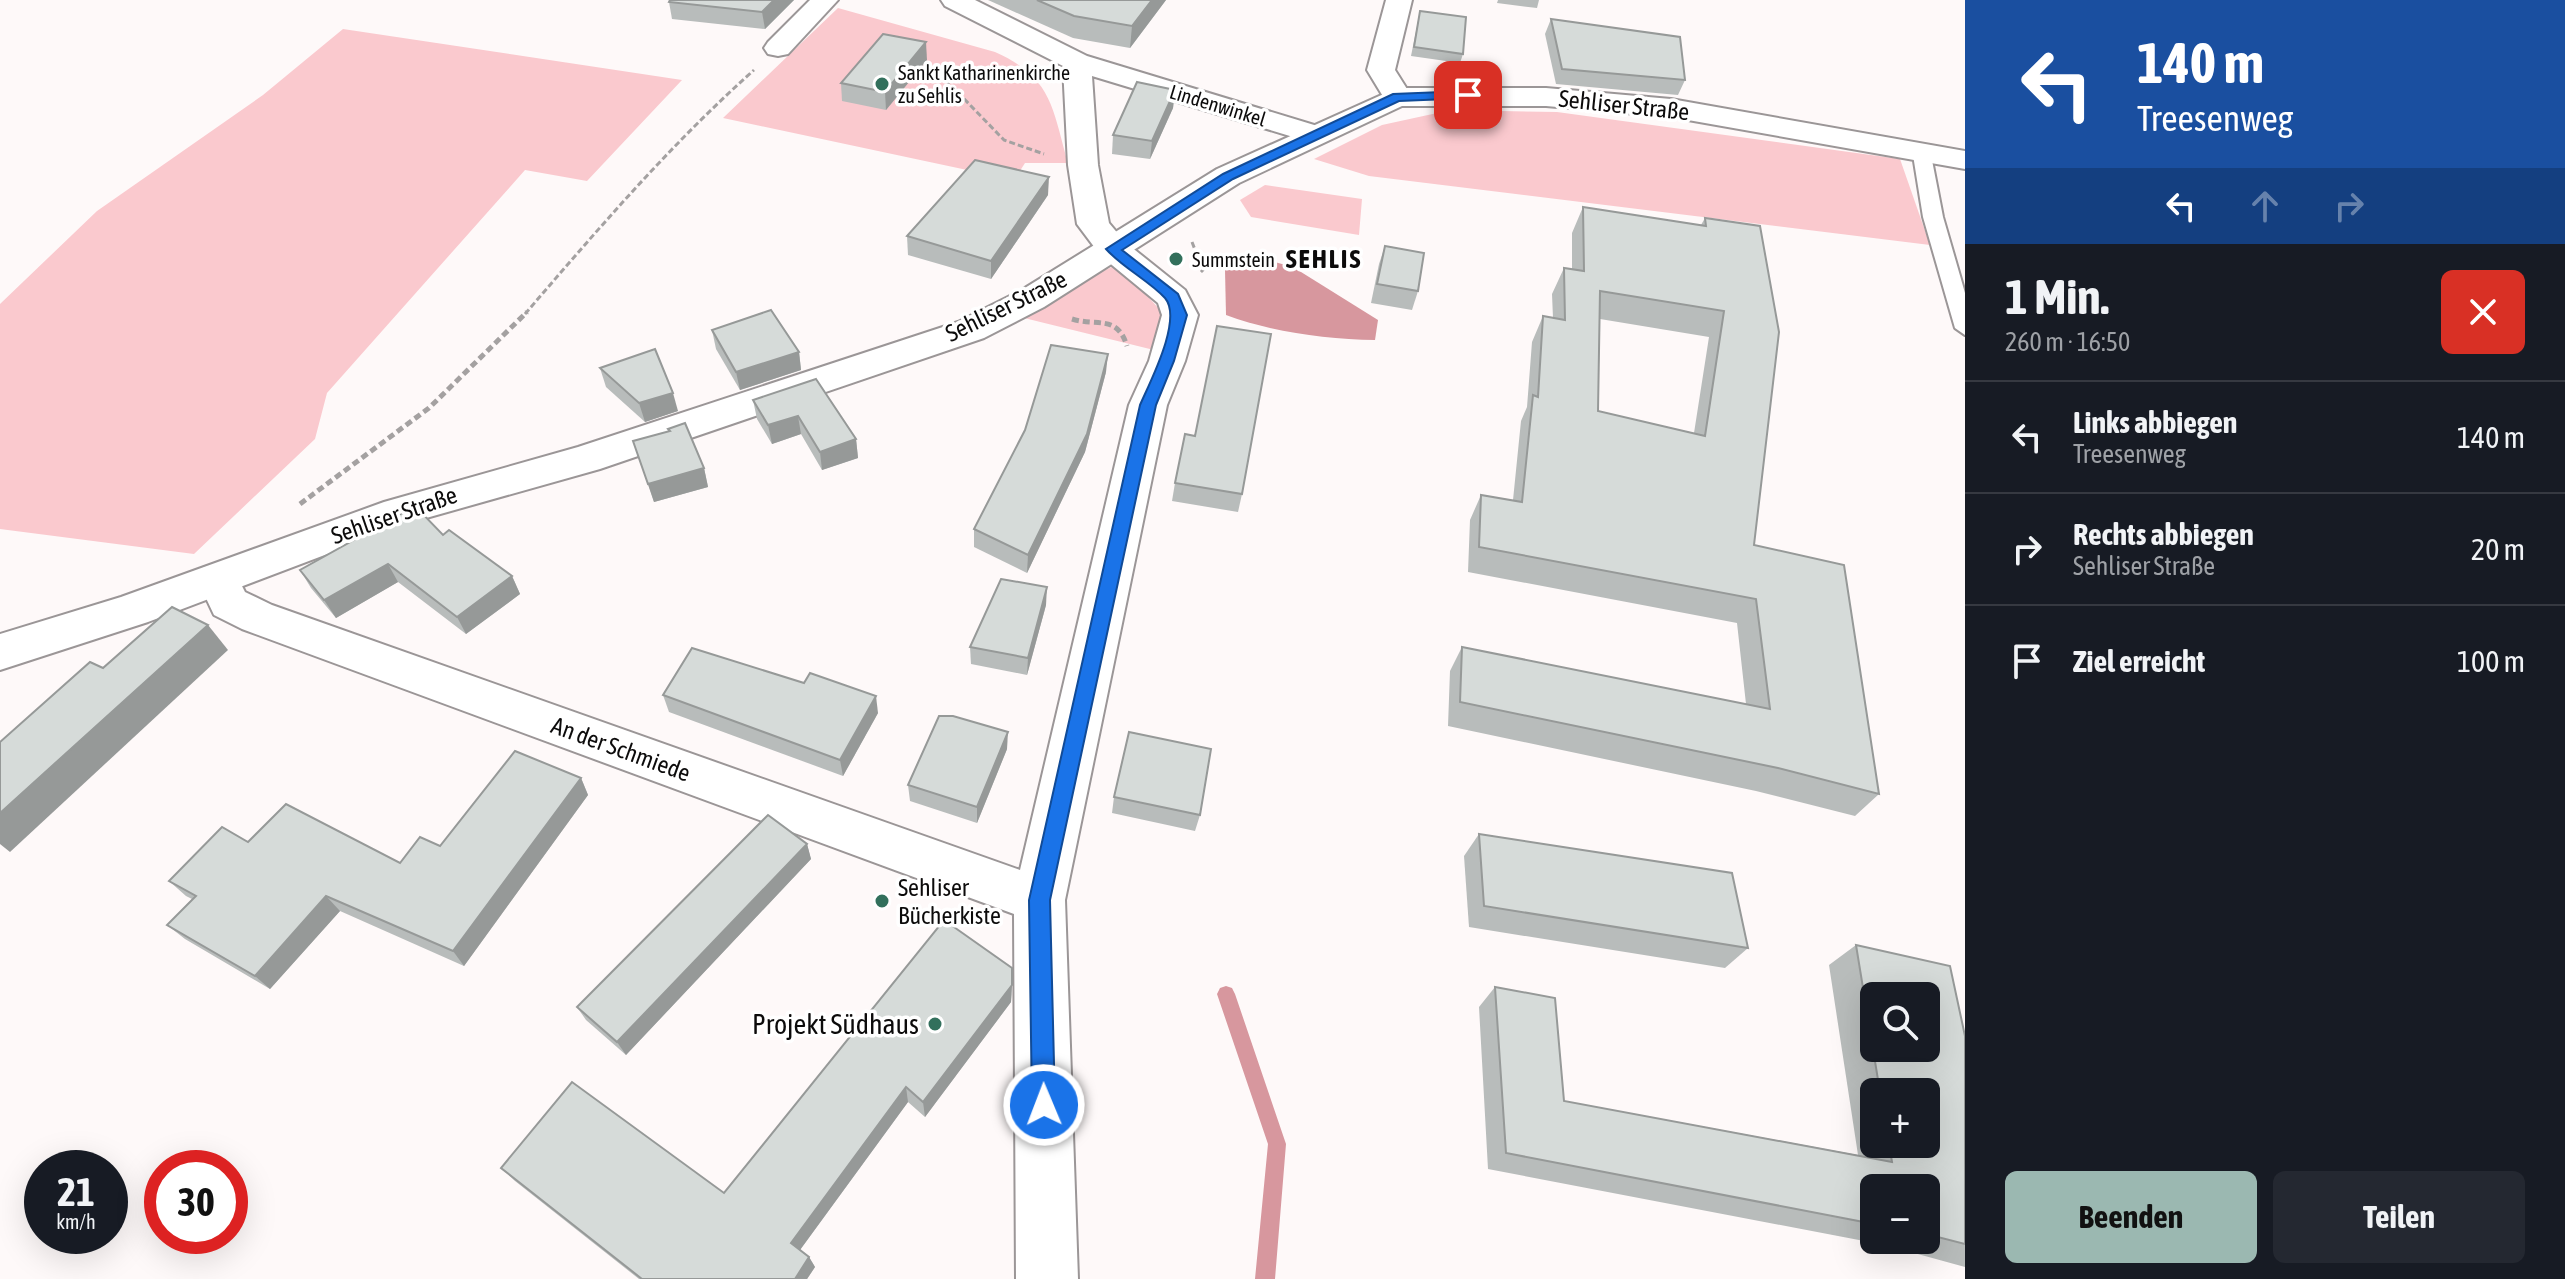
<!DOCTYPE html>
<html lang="de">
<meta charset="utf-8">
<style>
body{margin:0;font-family:"Asap Condensed",sans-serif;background:#242831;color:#f1f3f6;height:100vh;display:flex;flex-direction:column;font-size:30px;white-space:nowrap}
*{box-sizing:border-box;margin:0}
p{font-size:26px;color:#9ea1a6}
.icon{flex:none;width:44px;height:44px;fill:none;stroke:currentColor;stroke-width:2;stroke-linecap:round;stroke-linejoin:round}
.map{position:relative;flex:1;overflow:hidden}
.details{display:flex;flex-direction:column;background:#171b24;width:600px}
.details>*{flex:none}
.hud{background:#1a4fa0;color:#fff;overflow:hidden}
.tools{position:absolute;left:1860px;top:982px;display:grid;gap:16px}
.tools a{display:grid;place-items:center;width:80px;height:80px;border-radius:12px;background:#171b24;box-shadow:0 8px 32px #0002;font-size:40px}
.speed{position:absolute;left:24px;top:1150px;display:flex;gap:16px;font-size:40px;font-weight:700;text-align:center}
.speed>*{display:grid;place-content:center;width:104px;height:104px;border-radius:50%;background:#171b24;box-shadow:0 8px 32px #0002;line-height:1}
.speed small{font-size:20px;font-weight:400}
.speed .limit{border:12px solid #d22;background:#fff;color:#111}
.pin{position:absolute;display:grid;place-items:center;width:68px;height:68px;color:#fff;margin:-34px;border-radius:16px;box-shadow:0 4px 12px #0006}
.me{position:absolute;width:88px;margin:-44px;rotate:359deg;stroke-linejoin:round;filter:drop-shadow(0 0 6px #0008)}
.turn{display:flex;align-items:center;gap:28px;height:168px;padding:0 40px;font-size:36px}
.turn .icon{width:104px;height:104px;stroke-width:2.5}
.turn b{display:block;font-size:56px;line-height:68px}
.lanes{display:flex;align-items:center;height:76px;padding:0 40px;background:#0003;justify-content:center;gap:40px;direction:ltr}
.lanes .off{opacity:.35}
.round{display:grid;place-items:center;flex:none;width:84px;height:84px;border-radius:12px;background:#242831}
.summary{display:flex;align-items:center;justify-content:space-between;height:136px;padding:0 40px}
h1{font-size:48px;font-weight:700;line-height:60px}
.action{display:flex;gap:16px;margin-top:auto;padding:16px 40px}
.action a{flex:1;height:92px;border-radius:12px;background:#9bb8b1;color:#111;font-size:32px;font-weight:700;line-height:92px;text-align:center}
.action a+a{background:#242831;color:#f1f3f6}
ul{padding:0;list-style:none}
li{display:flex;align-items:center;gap:24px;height:112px;padding:0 40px;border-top:2px solid #363941}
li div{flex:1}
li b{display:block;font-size:30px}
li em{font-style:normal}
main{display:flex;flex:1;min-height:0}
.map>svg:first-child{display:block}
</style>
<main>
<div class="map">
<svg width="1965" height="1279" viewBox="0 0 1965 1279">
<rect width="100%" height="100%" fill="#fef9f9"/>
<g fill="#fac9ce">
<path d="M838,8l157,44c58,26 57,56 73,111h-43l-11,17 -291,-62z"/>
<path d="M343,29l339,51 -95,101 -62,-11 -198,223 -12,46 -121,115 -194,-25v-225l97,-93 166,-116z"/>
<path d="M1451,110l106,2 343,47 30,86 -561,-69 -55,-17 68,-34z"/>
<path d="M1265,185l97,14 -3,36 -108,-18 -11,-17z"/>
<path d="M1118,264l44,48 -4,39 -146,-36z"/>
</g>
<path fill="#d7979e" d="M1248,255l45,12 85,53 -3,20c-50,-1 -103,-8 -149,-25l-1,-45z"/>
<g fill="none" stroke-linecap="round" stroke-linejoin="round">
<path fill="#d7979e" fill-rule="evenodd" d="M1226,986l6,2 3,6 51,150 -11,135h-20l13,-135 -51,-150 3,-6z"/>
<defs>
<path id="lane" d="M1922,150l9,5 12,62 22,76v42l-10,-7 -32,-111 -10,-62z"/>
<g id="street">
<path d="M810,0h28l-50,54 -10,2 -10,-2 -4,-6 4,-6z"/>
<path d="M941,0h34l112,56 237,72 4,6 -4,6 -11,3 -221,-67 6,89 11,58 16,19 60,48 13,25 -13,46 -18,44 -102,495 13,379h-62l-2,-365 -772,-285 -28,-14 -17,-36 6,-11 15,-5 15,5 12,24 27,13 748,265 109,-465 20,-44 13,-46 -4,-12 -57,-47 -24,-32 -9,-59 -5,-99 -118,-60z"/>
<path d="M1386,0h26l-17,70 17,27 -5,6 -10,3 -10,-3 -20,-33z"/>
</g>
<path id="secondary" d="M1397,88h149l125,11 294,52v18l-294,-52 -125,-11h-144l-163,77 -195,124 -60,31 -384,131 -188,53 -264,100 -148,48v-36l121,-37 263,-95 194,-55 380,-125 62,-31 197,-122z"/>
</defs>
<use href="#lane" stroke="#9b9697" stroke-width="4"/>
<use href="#street" stroke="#9b9697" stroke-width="4"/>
<use href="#secondary" stroke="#9b9697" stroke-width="4"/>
<g stroke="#a4a1a1" stroke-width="3" stroke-dasharray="6 3" stroke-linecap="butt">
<path d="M922,67l17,6 65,67 40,14"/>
<path d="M1192,242l11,28 -3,3"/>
<path d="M525,314c73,-85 146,-170 229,-244"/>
</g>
<g stroke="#a4a1a1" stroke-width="5" stroke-dasharray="7 4" stroke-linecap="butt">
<path d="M1072,319c26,8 45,-5 55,27"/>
<path d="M300,504l129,-96 98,-96"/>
</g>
<use href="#lane" fill="#fff" fill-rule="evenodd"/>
<use href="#street" fill="#fff" fill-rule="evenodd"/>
<use href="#secondary" fill="#fff" fill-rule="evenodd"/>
</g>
<g fill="#b8bcbb" fill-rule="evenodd">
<path d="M670,0h124l-29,29 -93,-10 -3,-17z"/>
<path d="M988,0h178l-36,48 -57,-10z"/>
<path d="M1498,0h41l-2,8 -40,-5z"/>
<path d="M1420,11l43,43 -3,9 -49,-7z"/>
<path d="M1551,19l134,61 -7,15 -122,-11 -11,-50z"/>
<path d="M927,60l-41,50 -44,-9 -1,-18z"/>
<path d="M1175,90l-2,18 -23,51 -38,-5 1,-19z"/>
<path d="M1048,195l-57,84 -83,-24 -1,-19z"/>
<path d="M1583,207l118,18 4,-7 55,8 -6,319 125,249 -24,22 -99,-25 -308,-65 2,-55 12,-24 284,57 -9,-81 -269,-51 2,-52 11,-25 32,5 8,-79 6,-14 5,-65 11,-26 10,2 -1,-24 12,-26 8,1v-36zM1600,319l109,18 -15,96 -96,-22z"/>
<path d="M1385,246l33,45 -6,19 -41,-7 8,-39z"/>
<path d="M712,330l87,22 2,18 -61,20 -24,-41z"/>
<path d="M600,368l78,43 -33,11 -39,-35z"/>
<path d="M1106,372l-21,80 -58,121 -53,-26v-18z"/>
<path d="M816,379l40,60 2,19 -36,12 -21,-36 -29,10 -15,-25 -4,-19z"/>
<path d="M668,429l36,39 4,19 -54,15 -21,-61 35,-9z"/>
<path d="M1195,436l47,58 -4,18 -66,-11 3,-18z"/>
<path d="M443,535l69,41 8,18 -54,40 -68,-52 -62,36 -25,-30 -11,-18z"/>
<path d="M1046,605l-19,70 -56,-11 -1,-17z"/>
<path d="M804,683l74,30 -35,63 -174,-64 -6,-17z"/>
<path d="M1007,749l-30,74 -67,-22 -2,-16z"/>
<path d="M581,778l7,17 -124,171 -124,-55 -70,78 -85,-50 -18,-14 25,-26 -6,-3 -17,-15 79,-39 152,21 40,-17z"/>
<path d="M1114,797l86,18 -5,16 -83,-18z"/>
<path d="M1479,834l269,114 -23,20 -256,-41 -5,-71z"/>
<path d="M807,844l4,15 -185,196 -40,-35 -9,-13z"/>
<path d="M1856,945l109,91v231l-80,-22 -397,-76 -9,-162 16,-20 69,114 294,54 -29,-190zM1874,1092h52v52h-52zM1874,1188h52v52h-52z"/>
<path d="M1012,985l-1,17 -86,115 -17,-15 -108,148 9,7 6,10 -8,12h-168l-124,-98 -14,-13 223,25z"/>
</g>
<g fill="#969998">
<path d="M774,0h20l-29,29 -3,-17z"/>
<path d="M1152,0h14l-36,48 2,-22z"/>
<path d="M926,42l1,18 -41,50 -1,-18z"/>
<path d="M1175,90l-2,18 -23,51 2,-18z"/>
<path d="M1049,177l-1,18 -57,84v-18z"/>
<path d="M799,352l2,18 -61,20 -4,-18z"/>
<path d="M1108,354l-2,18 -21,80 -58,121 1,-18z"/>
<path d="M673,393l5,18 -33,11 -6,-19z"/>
<path d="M798,416l3,18 -29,10 -4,-19z"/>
<path d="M856,439l2,19 -36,12 -2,-18z"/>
<path d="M704,468l4,19 -54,15 -6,-18z"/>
<path d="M388,564l10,18 -62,36 -12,-18z"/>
<path d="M512,576l8,18 -54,40 -9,-17z"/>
<path d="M1047,587l-1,18 -19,70 1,-17z"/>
<path d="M208,625l20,25 -218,202 -10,-8v-31z"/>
<path d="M876,696l2,17 -35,63 -3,-16z"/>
<path d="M1008,732l-1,17 -30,74v-16z"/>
<path d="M581,778l7,17 -124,171 -11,-15z"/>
<path d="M807,844l4,15 -185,196 -9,-13z"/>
<path d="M326,896l14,15 -70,78 -15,-13z"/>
<path d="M1012,985l-1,17 -86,115 -2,-15z"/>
<path d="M906,1087l2,15 -111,152 -6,-11z"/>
<path d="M809,1257l6,10 -8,12h-12z"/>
</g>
<g fill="#d6dbd9" stroke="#969998" stroke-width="2" fill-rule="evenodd">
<path d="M670,0h104l-12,12 -93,-10z"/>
<path d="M1037,0h115l-20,26 -58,-10z"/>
<path d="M1420,11l46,6 -3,37 -49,-7z"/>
<path d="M1551,19l129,18 5,43 -123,-11z"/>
<path d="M883,34l43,8 -41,50 -44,-9z"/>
<path d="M1137,82l38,8 -23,51 -39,-6z"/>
<path d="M975,160l74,17 -58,84 -84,-25z"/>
<path d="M1583,207l123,19 -1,-8 55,8 19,106 -25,213 90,20 35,229 -101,-26 -318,-66 2,-55 308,62 -14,-110 -277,-52 2,-52 41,7 11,-107 5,2 5,-81 22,4 -1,-52 20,3zM1600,291l124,20 -19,125 -107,-25z"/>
<path d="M1385,246l39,7 -6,38 -41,-7z"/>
<path d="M771,310l28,42 -63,20 -24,-42z"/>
<path d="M1217,326l54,8 -29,160 -67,-11 10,-49 10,2z"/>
<path d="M1051,345l57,9 -21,80 -59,121 -54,-26 51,-99z"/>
<path d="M655,349l18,44 -34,10 -39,-35z"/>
<path d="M816,379l40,60 -36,13 -22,-36 -30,9 -15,-25z"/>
<path d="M685,423l19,45 -56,16 -15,-43 37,-10 -2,-2z"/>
<path d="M415,506l28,29 6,-5 63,46 -55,41 -69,-53 -64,36 -24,-30z"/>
<path d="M1001,579l46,8 -19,71 -58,-11z"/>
<path d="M172,607l36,18 -208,188v-71l90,-80 13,6z"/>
<path d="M692,648l112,35 6,-10 66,23 -36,64 -177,-65z"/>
<path d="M939,716h14l55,16 -31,75 -69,-22z"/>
<path d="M1129,732l82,17 -11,66 -86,-18z"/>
<path d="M515,751l66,27 -128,173 -127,-55 -71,80 -88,-51 29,-29 -27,-15 53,-54 26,15 38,-38 114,59 20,-26 20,9z"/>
<path d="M768,815l39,29 -190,198 -40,-35z"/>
<path d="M1479,834l253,39 16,75 -264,-42z"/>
<path d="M944,920l68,48v17l-89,117 -17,-15 -115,156 18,14 -14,22h-153l-141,-111 71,-86 152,111z"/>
<path d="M1856,945l94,21 15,70v208l-39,-10v-46h-52v36l-368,-71 -11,-166 60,11 9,103 328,61 -3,-18h37v-52h-46zM1874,996h52v52h-52z"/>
</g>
<path fill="#1a73e8" stroke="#114b97" stroke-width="2" d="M1468,91l6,4 -2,3 -73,3 -166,78 -111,71 56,44 9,21 -13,46 -18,44 -106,495 5,205 -3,9 -8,3 -9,-3 -3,-9 -3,-205 111,-495c10,-23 43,-86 25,-107 -17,-18 -42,-30 -59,-49l117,-75 170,-80z"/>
<g fill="#32705c" stroke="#fff" stroke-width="3">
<circle cx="882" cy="84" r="8"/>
<circle cx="1176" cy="259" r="8"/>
<circle cx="882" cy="901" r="8"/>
<circle cx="935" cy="1024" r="8"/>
</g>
<g text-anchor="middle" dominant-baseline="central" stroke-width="7" stroke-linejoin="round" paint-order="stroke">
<g font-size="20" fill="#0c0b0b" stroke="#fff" text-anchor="start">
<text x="898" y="72">Sankt Katharinenkirche<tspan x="898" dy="23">zu Sehlis</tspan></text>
<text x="1192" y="259">Summstein</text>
</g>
<g font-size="20" fill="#0c0b0b" stroke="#fff">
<text transform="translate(1218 105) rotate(17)">Lindenwinkel</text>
</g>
<g font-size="24" fill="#0c0b0b" stroke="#fff">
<text transform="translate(1624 105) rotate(6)">Sehliser Straße</text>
<text transform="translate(1006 306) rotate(-26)">Sehliser Straße</text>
<text transform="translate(394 515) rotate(-19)">Sehliser Straße</text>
<text transform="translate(621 749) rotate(20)">An der Schmiede</text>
</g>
<g font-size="24" fill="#0c0b0b" stroke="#fff" text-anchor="start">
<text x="898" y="887">Sehliser<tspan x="898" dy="28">Bücherkiste</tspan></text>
</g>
<g font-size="26" font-weight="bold" letter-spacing="2" fill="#0c0b0b" stroke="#fff">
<text x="1324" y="259">SEHLIS</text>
</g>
<g font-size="28" fill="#0c0b0b" stroke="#fff" text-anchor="end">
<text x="919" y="1024">Projekt Südhaus</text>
</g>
</g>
</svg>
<div class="tools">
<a><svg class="icon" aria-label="search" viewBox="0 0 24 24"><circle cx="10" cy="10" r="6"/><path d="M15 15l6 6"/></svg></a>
<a>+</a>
<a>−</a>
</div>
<div class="speed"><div>21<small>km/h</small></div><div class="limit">30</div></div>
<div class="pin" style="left:1468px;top:95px;background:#d93025"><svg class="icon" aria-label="arrive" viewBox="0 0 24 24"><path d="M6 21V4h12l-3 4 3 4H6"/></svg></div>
<svg class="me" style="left:1044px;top:1105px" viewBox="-20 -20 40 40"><circle r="17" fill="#1a73e8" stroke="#fff" stroke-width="3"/><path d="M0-11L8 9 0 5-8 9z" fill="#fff"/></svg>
</div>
<section class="details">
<div class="hud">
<div class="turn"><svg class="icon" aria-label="left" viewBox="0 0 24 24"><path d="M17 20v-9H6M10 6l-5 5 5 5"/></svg><div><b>140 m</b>Treesenweg</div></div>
<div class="lanes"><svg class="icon" aria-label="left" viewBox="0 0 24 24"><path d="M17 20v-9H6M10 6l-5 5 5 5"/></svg><svg class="icon off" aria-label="ahead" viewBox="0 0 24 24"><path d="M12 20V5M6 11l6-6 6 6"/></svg><svg class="icon off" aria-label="right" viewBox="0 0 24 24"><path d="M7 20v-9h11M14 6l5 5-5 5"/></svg></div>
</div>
<div class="summary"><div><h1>1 Min.</h1><p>260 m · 16:50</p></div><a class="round" style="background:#d93025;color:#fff"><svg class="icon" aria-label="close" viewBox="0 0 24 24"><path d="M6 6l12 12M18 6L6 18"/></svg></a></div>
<ul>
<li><svg class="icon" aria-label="left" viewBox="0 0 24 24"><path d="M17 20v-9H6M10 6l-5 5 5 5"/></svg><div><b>Links abbiegen</b><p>Treesenweg</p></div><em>140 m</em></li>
<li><svg class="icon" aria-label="right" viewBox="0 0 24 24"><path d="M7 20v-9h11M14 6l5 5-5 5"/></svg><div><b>Rechts abbiegen</b><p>Sehliser Straße</p></div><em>20 m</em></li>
<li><svg class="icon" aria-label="arrive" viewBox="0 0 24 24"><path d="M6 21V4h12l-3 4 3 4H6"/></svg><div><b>Ziel erreicht</b></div><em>100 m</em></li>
</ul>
<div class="action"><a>Beenden</a><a>Teilen</a></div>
</section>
</main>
